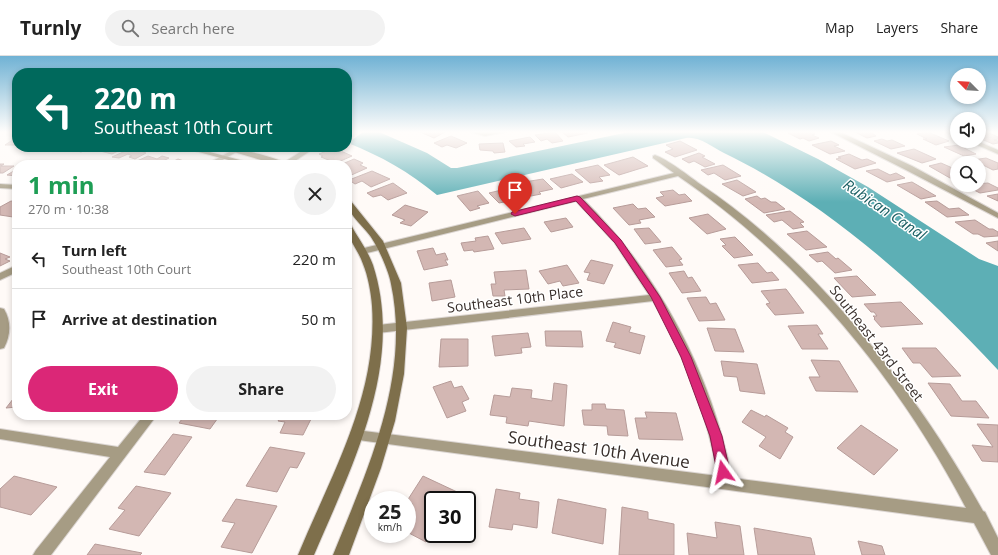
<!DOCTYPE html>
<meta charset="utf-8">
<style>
body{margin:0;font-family:"Open Sans",sans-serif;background:#f2f2f2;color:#222;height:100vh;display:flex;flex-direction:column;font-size:15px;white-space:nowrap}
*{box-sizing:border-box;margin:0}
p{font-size:13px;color:#767676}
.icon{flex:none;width:22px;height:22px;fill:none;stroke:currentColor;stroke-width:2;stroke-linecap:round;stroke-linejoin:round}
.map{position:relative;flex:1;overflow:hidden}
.drawer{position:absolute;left:12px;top:104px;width:340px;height:260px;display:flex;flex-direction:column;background:#fff;border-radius:16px;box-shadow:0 2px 6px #0003}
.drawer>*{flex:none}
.hud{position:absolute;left:12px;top:12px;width:340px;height:84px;border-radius:16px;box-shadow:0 2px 6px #0003;background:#00695c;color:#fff;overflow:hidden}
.needle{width:26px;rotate:294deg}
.buttons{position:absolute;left:950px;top:12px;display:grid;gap:8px}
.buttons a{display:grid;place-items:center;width:36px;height:36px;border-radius:50%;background:#fff;box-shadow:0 2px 6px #0003;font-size:20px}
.speed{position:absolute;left:364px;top:435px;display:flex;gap:8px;font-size:20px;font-weight:700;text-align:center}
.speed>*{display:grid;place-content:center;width:52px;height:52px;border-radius:50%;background:#fff;box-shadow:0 2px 6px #0003;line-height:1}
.speed small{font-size:10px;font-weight:400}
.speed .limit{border:2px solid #111;border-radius:6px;background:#fff;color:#111}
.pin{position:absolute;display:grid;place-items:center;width:34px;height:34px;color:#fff;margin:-41px -17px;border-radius:50% 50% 50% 0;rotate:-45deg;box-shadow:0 0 4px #0007}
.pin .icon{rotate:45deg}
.me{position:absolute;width:44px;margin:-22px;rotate:348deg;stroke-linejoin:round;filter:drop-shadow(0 0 3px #0008)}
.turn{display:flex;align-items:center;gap:14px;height:84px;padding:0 16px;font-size:18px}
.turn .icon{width:52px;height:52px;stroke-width:2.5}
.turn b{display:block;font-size:28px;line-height:34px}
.round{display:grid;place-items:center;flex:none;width:42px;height:42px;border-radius:21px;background:#f2f2f2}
.overview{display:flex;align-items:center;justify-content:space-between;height:68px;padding:0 16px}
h1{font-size:24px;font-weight:700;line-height:30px;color:#1e9e55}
.primary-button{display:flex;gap:8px;margin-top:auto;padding:8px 16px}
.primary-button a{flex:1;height:46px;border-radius:24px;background:#db2777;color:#fff;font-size:16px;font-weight:700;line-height:46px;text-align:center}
.primary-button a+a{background:#f2f2f2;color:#222}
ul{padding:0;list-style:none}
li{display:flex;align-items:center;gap:12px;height:60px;padding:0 16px;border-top:1px solid #e0e0e0}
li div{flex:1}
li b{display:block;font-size:15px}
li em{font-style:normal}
header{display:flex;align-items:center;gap:24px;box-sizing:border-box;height:56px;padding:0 20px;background:#fff;border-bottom:1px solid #e0e0e0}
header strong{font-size:19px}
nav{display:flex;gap:22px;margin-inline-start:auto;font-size:14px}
.search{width:280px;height:36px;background:#f2f2f2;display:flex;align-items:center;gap:10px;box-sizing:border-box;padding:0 14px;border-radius:22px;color:#767676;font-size:15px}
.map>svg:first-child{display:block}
</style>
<header>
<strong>Turnly</strong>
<div class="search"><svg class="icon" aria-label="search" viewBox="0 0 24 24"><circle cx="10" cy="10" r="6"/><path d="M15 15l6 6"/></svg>Search here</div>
<nav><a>Map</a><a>Layers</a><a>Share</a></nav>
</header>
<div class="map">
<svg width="998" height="499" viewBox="0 0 998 499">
<rect width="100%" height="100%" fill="#fffaf7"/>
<path fill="#5dafb5" d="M363,76h16l7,3 41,18 24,15h6l172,-36h134l55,27 50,28 111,72 19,7v104c-76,-82 -172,-168 -274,-217 -12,-6 -25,-17 -38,-15l-249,57c-28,-23 -56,-39 -89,-52z"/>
<g fill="#d3b7b3" stroke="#b79c99">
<path d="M420,76h25l-11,6z"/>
<path d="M555,76l8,9 -11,2 -5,-4 -6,2 -6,-6z"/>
<path d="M562,76h25l1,1 -20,4z"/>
<path d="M791,76h21l3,2 -3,1 7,3 -10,3 -6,-3 -3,1 -12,-6z"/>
<path d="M855,76h16l5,4 -9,2z"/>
<path d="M928,76l21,9 -13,4 -13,-6h4l-10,-5z"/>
<path d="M979,76h8l11,5v2l-4,1 4,1v2l-5,1 -14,-6z"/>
<path d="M451,80l16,7 -11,5 -9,-3 -5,2 -8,-4z"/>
<path d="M17,81v8h-12z"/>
<path d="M530,81l5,5 -12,2 2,2 -9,1 -7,-6z"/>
<path d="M882,83l5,2 5,-1 13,6 -14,3 -17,-8z"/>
<path d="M680,85l17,9 -22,7 -10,-5 8,-3 -7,-4z"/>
<path d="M831,85l8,4 -5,1 11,5 -15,3 -18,-9z"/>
<path d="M503,87l2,9 -11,1 -1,-2 -13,-1 -1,-6z"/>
<path d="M959,89l7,3h-2l12,6 -12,2 -20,-9z"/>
<path d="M70,91h22l-11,5 -14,-4z"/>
<path d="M102,91h24l-14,7 -16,-4z"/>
<path d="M132,92l14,5 -11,6 -6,-2 3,-1 -4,-2 -9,4 -7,-1z"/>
<path d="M334,92l18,8 -16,7 -15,-6 2,-1 -4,-2z"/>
<path d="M914,93l22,10 -14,4 -25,-10z"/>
<path d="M699,97l6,3 -3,1 13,7 -10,3 -11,-6 -5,2 -7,-4z"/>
<path d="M849,98l13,6 5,-1 9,4 -21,6 -19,-10 5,-1 -3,-1z"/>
<path d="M148,100l9,3 5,-3 7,2 -14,7h-8l1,-1 -11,-3z"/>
<path d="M633,101l15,9 -29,9 -15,-10z"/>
<path d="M986,102l12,5v6l-5,1 -20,-10z"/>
<path d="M178,103l6,2 -5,2 14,1 -27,1z"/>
<path d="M354,103l9,4 -3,2 7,3 -20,9v-12h-7z"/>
<path d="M941,107l16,7v6l-7,2 -21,-12z"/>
<path d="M0,108h4l-3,2h13l-11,7h-3z"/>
<path d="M598,109l12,10 -11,2 4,4 -13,2 -15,-13z"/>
<path d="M723,109l18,11 -16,4 -11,-7 -6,2 -7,-5z"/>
<path d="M17,113v7l-10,-1z"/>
<path d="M878,113l12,6 6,-2 9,5 -18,4 -21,-11z"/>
<path d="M372,115l18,8 -19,8 -9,-6 -7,3 -6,-4z"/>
<path d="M572,118l11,8 -22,6 -11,-9z"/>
<path d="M543,123l10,10 -14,3 2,2 -10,2 -13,-13z"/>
<path d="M737,124l19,12 -13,4 -21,-12z"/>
<path d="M912,126l24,14 -15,3 -24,-14z"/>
<path d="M393,127l14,10 -19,7 -7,-5 -8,2 -6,-4z"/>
<path d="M988,127l10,5v2l-18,3 -16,-8z"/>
<path d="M514,131l11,11 -26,5 -10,-10z"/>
<path d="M673,134l6,5 6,-1 7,7 -27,5 -9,-8 8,-2 -4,-4z"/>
<path d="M478,135l11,12 -12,3 3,2 -10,3 -13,-15z"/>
<path d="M998,138v7l-11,-5z"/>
<path d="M757,140l4,3 4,-1 6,4h5l9,7 -21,4 -19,-14z"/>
<path d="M11,145l6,1v12l-4,3 -13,-2v-8z"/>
<path d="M937,145l12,8 10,-1 10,7 -22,2 -22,-15z"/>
<path d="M633,148l5,5 8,-1 9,9 -16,3 2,3 -12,2 -16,-17z"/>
<path d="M405,149l23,7 -17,14 -11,-3 5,-3 -13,-5z"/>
<path d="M790,155l14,11 -4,1 4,4 -11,2 -11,-9 -8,2 -8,-7z"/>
<path d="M708,158l18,15 -19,5 -18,-16z"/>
<path d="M566,162l7,9 -22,5 -7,-10z"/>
<path d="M975,164l14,9h4l5,3v4l-14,1 -6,-3h-5l-18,-12z"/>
<path d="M524,172l7,11 -29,5 -7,-11z"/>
<path d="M649,172l12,14 -16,2 -11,-15z"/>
<path d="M807,175l20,16 -21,3 -19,-16z"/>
<path d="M488,180l6,13 -20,3 -1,-2 -9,1 -3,-8 15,-2 -1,-3z"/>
<path d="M735,181l18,18 -19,3 -12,-12 4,-1 -6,-6z"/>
<path d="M998,185v10l-12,-8z"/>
<path d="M672,191l10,12 -3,1 4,5 -17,2 -13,-17z"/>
<path d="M433,192l3,7 9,-2 3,7h-3l3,5 -24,5 -7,-19z"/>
<path d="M828,196l8,7 2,-1 14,12 -17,3 -13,-12 -5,1 -8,-7z"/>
<path d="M0,197l10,4 -5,2 5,2 -10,5z"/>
<path d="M591,204l22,5 -9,19 -17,-4 3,-7 -6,-1z"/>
<path d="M758,207l9,10 5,-1 7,8 -27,3 -14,-18z"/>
<path d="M567,209l12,18 -16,3 -3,-5 -12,3 -9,-13z"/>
<path d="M526,214l3,19 -25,1 1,6h-12l-2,-12h5l-2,-12z"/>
<path d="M684,215l4,7 4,-1 9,14 -19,2 -13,-20z"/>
<path d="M857,220l19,19 -24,2 -18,-19z"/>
<path d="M451,224l4,17 -23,4 -3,-18z"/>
<path d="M786,233l18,24 -29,2 -9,-11 4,-1 -9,-12z"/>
<path d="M706,241l4,7 6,-1 9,17 -26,1 -12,-23z"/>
<path d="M901,246l22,22 -42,3 -7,-8 1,-1 -2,-2h4l-3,-4h-3l-7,-8z"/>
<path d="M613,266l18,5 -2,5 16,4 -5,18 -26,-7 2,-4 -10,-2z"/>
<path d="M817,269l6,9h-5l10,15h-26l-14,-23z"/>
<path d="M707,272l28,1 9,23 -29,-1z"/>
<path d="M545,275h36l2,16 -37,-1z"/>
<path d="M528,277l3,14 -10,1 1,5 -27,3 -3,-20z"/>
<path d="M441,283h27v27l-29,1z"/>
<path d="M902,292h34l25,28 -29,1 -12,-14h-7z"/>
<path d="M811,304l28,1 19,31 -42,-1 -7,-14h11z"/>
<path d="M721,305l36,3 8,30 -25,-3 -3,-14 -13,-1z"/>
<path d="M451,325l3,7 8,-2 7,13 -7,3 4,9 -19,7 -14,-31z"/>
<path d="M554,327l13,2 -3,41 -35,-5 -1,5 -22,-3 1,-6 -17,-2 4,-20 16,2 2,-9 20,2 -1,8 21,3z"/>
<path d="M928,327l22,1 12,17h14l13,17 -38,-2z"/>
<path d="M17,338v13l-11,1z"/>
<path d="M592,348h13l1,5 18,1 4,26 -20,-1 -1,-9 -23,-1 -2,-15h10z"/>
<path d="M751,354l14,7 1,-2 22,13 -3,4 8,5 -13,22 -21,-13 7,-9 -24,-15z"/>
<path d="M645,356l31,1 7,27 -44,-1 -4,-21h12z"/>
<path d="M185,359h35l-10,14 -31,-6z"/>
<path d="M282,359h37l-1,2h-6l-9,18 -23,-2 5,-11 -7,-1z"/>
<path d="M977,368l21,1v37l-16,-1 -10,-16 21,2z"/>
<path d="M861,369l37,25 -24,25 -37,-27z"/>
<path d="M173,378l19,3 -27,38 -21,-3z"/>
<path d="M270,391l35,6 -8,15 -7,-1 -13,25 -31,-6z"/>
<path d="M14,420l43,11 -26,28 -31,-8v-18z"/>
<path d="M423,420l47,22 -3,5v-3h-34v29l-7,13 -19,-10v-20l6,-8 -6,-3z"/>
<path d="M136,430l35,7 -32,43 -30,-7 16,-19 -7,-2z"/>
<path d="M496,433l24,4 -1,6 20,3 -2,26 -24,-4 -1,6 -23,-3z"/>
<path d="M236,443l41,7 -25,47 -31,-6 14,-24 -13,-2z"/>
<path d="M558,443l48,10 -3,35 -51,-11z"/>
<path d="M622,451l26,5v7l26,5v31h-55z"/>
<path d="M715,466l25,4 4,29h-55l-2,-22 30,5z"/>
<path d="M754,472l57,10 4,17h-57z"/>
<path d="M858,485l24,5 3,9h-23z"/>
<path d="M95,488l47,9 -2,2h-53z"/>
</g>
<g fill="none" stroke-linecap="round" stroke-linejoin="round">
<defs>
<g id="minor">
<path d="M470,76h36l-21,4z"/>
<path d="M831,76h9l72,34 86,47v5l-92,-48z"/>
<path d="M947,76l10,1v4l-9,-4z"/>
<path d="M968,85h9l21,9v4z"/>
<path d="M308,91h8l-27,18h-9z"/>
<path d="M233,94l5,1 -24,14h-9z"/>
<path d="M655,99c12,4 34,21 45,29 116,77 216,207 283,327l2,1 13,26v17h-7l-17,-32 -623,-84 -1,-4 1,-4 5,-1 362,46c-11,-62 -34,-121 -65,-175l-275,32 -4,-1 -1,-3 1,-3 4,-1 271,-30 -35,-53 -38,-41 -213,53 -4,-3 1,-2 314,-76 -21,-15v-2zM678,120c122,83 220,202 288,332l-234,-30c-21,-105 -72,-203 -149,-279z"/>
<path d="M0,128l17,1v4l-17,-1z"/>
<path d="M17,209v7l-17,8v-7z"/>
<path d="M0,252l4,1c7,12 7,26 0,39l-4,1z"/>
<path d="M144,359h13l-106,140h-18l3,-5 74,-93 -110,-18v-10l118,18z"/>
</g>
<g id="secondary">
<path d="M180,91h11l68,18h-12z"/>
<path d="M217,91c15,0 60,9 71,18h-10z"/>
<path d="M347,144h3l33,41 18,42 6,45 -3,46 -9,47 -14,47 -32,87h-16c34,-84 78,-178 58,-271 -2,-12 -11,-32 -17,-42 -7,-14 -27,-26 -27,-42z"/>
<path d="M347,167l4,2c7,13 17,26 22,40 32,99 -21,201 -59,290h-16c33,-80 80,-159 74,-249 -1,-13 -4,-30 -9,-42 -5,-15 -16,-24 -16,-41z"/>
</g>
</defs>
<use href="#minor" stroke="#dbd5d2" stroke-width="2"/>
<use href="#secondary" stroke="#dbd5d2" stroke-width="2"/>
<use href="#minor" fill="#a69c84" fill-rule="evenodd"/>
<use href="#secondary" fill="#7e6f4b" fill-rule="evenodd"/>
</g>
<linearGradient id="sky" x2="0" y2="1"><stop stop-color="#70b2d4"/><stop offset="0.52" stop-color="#fffdfb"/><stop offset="1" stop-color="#fffdfb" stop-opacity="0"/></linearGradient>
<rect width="998" height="146" fill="url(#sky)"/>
<path fill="#db2777" stroke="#8e194d" d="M577,140l3,1 41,43 39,57 31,60 31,79 8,36 -2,4 -5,1 -4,-1 -2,-4 -7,-36 -29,-79 -30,-60 -36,-54 -39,-42 -61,15 -4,-2 1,-2z"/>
<g text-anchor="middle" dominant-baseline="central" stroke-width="3" stroke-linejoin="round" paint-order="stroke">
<g font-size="14" fill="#372d29" stroke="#fff">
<text transform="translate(515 243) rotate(-7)">Southeast 10th Place</text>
<text transform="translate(877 287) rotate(52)">Southeast 43rd Street</text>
</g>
<g font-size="15" font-style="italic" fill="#1d6165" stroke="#fff">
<text transform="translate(885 153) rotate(34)">Rubican Canal</text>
</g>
<g font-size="17" fill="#372d29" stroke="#fff">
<text transform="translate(599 393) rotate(8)">Southeast 10th Avenue</text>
</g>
</g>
</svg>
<div class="buttons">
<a><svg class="needle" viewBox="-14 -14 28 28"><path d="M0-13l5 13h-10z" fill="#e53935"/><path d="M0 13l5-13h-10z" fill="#767676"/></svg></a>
<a><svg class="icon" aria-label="sound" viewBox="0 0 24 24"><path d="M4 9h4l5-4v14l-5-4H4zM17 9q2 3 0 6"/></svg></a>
<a><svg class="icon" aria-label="search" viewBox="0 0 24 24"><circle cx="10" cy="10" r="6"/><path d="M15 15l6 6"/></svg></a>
</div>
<div class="speed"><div>25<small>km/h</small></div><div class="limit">30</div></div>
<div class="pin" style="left:515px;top:158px;background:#d93025"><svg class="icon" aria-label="arrive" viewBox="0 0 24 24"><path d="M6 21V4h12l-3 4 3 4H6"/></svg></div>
<svg class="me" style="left:723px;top:416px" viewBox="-20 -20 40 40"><path d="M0-17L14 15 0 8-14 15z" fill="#db2777" stroke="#fff" stroke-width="4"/></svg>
<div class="hud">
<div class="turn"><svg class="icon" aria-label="left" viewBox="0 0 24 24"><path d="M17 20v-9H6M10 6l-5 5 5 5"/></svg><div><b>220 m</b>Southeast 10th Court</div></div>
</div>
<section class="drawer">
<div class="overview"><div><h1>1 min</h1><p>270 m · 10:38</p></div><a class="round"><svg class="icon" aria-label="close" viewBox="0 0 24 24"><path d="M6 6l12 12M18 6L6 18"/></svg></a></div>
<ul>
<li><svg class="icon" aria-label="left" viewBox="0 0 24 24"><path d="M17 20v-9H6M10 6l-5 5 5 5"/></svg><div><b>Turn left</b><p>Southeast 10th Court</p></div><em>220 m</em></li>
<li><svg class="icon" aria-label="arrive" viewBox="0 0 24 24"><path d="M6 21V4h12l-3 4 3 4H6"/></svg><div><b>Arrive at destination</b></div><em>50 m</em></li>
</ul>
<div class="primary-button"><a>Exit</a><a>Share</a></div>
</section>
</div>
